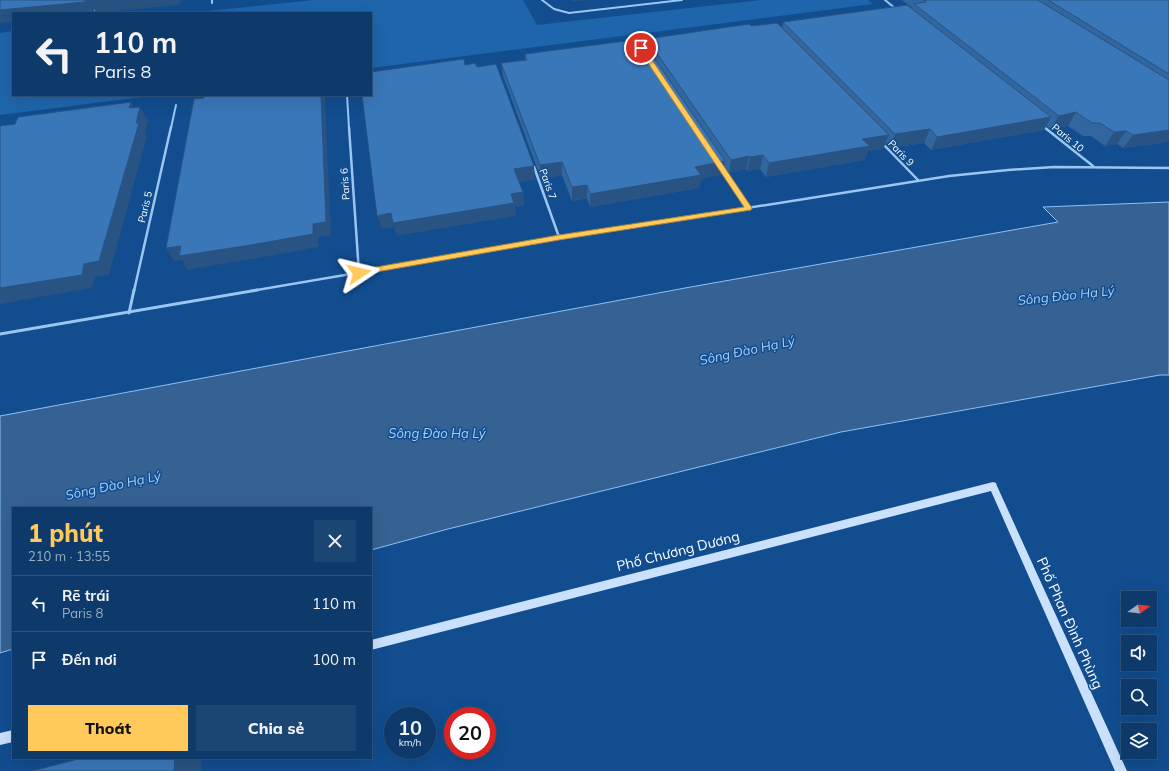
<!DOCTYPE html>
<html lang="vi">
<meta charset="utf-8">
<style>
body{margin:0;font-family:Mulish,sans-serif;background:#1b4573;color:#f1f3f6;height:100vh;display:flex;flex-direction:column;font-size:15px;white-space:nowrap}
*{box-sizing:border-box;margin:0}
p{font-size:13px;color:#9aadc1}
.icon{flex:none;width:22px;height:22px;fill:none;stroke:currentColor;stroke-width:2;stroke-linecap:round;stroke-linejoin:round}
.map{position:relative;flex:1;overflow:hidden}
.details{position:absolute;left:12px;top:507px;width:360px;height:252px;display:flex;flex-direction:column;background:#0d3a6b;border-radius:0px;box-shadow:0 4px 16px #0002,0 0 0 1px #2d547e}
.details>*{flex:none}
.banner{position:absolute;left:12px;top:12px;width:360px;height:84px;border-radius:0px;box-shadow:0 4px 16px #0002,0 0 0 1px #2d547e;background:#0d3a6b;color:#f1f3f6;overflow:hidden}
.needle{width:26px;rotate:75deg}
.tools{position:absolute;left:1121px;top:591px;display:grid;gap:8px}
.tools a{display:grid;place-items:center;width:36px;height:36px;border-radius:0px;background:#0d3a6b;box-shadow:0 4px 16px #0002,0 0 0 1px #2d547e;font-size:20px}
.speed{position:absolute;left:384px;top:707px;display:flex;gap:8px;font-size:20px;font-weight:700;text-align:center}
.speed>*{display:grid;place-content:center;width:52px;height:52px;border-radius:50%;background:#0d3a6b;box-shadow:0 4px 16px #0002,0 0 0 1px #2d547e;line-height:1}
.speed small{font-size:10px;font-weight:400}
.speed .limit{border:6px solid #d22;background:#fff;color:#111}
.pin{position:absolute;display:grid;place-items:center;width:34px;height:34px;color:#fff;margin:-17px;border:2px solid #fff;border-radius:50%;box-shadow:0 1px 4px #0007}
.me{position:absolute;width:44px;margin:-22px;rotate:80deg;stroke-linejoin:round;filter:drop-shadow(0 0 3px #0008)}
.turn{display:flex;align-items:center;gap:14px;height:84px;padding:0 16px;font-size:18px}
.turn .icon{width:52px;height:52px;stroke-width:2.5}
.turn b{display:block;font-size:28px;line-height:34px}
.round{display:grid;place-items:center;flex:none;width:42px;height:42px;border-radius:0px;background:#1b4573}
.headline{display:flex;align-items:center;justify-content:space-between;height:68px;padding:0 16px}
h1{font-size:24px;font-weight:800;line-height:30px;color:#ffc95b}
.cta{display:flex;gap:8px;margin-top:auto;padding:8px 16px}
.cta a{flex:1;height:46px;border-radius:0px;background:#ffc95b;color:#111;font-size:16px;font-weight:800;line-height:46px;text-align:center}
.cta a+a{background:#1b4573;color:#f1f3f6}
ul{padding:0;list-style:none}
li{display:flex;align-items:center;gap:12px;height:56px;padding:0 16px;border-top:1px solid #2d547e}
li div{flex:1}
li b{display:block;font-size:15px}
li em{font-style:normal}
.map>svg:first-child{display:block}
</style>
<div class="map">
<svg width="1169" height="771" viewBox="0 0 1169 771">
<rect width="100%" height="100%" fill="#114d8f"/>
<g fill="#1f65ac">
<path d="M313,0h210l14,25 224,-25h107l5,4 -502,64v-55h-183z"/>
<path d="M13,31v64h145l-158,20v-82z"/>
</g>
<path fill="#366293" stroke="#8bc1f6" d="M1169,202v173h-9l-319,57 -393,97 -77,21v-42h-358v141l-13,4v-237l685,-128 373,-66 -15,-15z"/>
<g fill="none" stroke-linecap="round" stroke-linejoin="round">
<g stroke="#9ac6f2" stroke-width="2">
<path d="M212,0v3"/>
<path d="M542,0l12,9 15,4 113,-13"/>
<path d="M885,0l11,9"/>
<path d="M94,13l6,-13"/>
<path d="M347,95l2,33"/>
<path d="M1043,126l2,2"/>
<path d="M171,128l5,-23"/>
</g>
<g stroke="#9ac6f2" stroke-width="2.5">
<path d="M349,127l10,146"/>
<path d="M1044,127l49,39"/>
<path d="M883,144l35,36"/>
<path d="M534,167l25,70"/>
<path d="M721,167l28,41"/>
<path d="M134,291l37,-164"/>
<path d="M251,291l364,-62 334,-53 59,-6 46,-3 115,1"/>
</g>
<g stroke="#9ac6f2" stroke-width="3">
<path d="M129,313l5,-23"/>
<path d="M0,334l257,-44"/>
</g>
<g fill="#c9e1fc" fill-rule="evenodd">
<path d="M993,482l3,1 1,3 130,285h-12l-124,-280 -620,159v-10z"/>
<path d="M13,730v12l-13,3v-12z"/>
</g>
</g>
<path fill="#31669f" d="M902,0h267v141l-15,3 -31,4 -6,-4 -12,2 -14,-10h-8l-15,-10 -17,3 -5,-3 -2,4 -113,20 -7,-7 -34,5 -4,-5 -3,6 -15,2 -4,9 -98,17 -6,-8 -13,2 -1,-2 -17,4 -5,-6 -1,7 -22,5 -2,9 -109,19 -3,-9 -15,3 -10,-26 -21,4 -38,-103 -2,-13 24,-3v-6l121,-7 1,-8 104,-13 31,2 1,-6 129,-13v-1z"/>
<g fill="#285382">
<path d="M86,0h95l-1,5 -81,8h-3l-2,-4 -2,4h-79v9l-13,1v-13z"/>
<path d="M571,0h18l-18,2z"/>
<path d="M321,95h3l1,3 6,137 -13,2 1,10 -61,11 -71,12 -5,-10 -8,1 -8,-13 147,-24z"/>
<path d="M131,102l7,13 2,-8 8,13 -3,13 2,3 -38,139 -14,2 -3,11 -92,16v-16l84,-24 52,-141 -7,-15z"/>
<path d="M1076,112l-8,14 -17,3 8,-13z"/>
<path d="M1051,117l-7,13 -113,20 6,-13z"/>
<path d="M930,129l-6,14 -34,5 5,-14z"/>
<path d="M1169,130v11l-15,3 -31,4 10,-13z"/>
<path d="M1126,131l-9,13 -12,2 9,-14z"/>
<path d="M889,135l-6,14 -15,2 -4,9 -98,17 3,-14 93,-24z"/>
<path d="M763,155l-3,14 -13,2 3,-14z"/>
<path d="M749,156l-3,13 -17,4 2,-13z"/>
<path d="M725,161l-2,13 -22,5 -2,9 -109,19v-13l105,-27z"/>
<path d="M562,162v13l-21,4 -1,-14z"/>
<path d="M534,166l1,14 -19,3 -2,-14z"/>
<path d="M587,185v13l-15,3v-14z"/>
<path d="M523,192l1,13 -9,2 1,9 -120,20 -2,-9 -12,2 -5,-13z"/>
<path d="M175,758h27l-1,13h-27z"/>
</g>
<g fill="#3977b9" stroke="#285382">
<path d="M0,0h86l-1,2 -85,8z"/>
<path d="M91,0h12l-13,1z"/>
<path d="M923,0h115l131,80v50l-36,5 -7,-4 -12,1 -14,-9h-8l-16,-11 -17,4 -145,-112 12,-2z"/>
<path d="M1048,0h121v74z"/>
<path d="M907,5l144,112 -114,20 -7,-8 -35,5 -112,-112z"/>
<path d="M777,23l112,112 -27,4 8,7 -101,17 -6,-8 -13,2 -1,-1 -18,4 -84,-121 102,-15 2,2z"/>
<path d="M641,39l84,122 -30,6 6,8 -111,19 -3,-9 -15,2 -10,-25 -22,3 -39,-102 26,-3 -2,-6z"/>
<path d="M464,59l1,6 10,-2 2,4 19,-3 38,102 -20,3 9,23 -12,2 3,9 -121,20 -2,-10 -14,3 -15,-121h9v-23z"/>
<path d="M204,95h117l5,127 -13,2v10l-62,11 -72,11 2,-10 -15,2 28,-149 10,-1z"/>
<path d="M131,102l-2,6 11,-1 -4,16h3l-40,138 -15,3 -2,11 -82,13v-162l15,-2 3,-7z"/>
<path d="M82,758h93l-1,13h-142z"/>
</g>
<path fill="#ffc95b" stroke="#a6833b" d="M639,47l5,1 108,160 -1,2 -192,30 -200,35h-3l-1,-2 4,-3 200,-35 185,-28 -106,-159z"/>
<g text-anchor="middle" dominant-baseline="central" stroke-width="3" stroke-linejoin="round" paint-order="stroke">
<g font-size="10" fill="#fff" stroke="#114d8f">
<text transform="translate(1068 138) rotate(39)">Paris 10</text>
<text transform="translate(901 153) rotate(46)">Paris 9</text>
<text transform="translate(345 184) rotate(-94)">Paris 6</text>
<text transform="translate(548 184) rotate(70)">Paris 7</text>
<text transform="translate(145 207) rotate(-77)">Paris 5</text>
</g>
<g font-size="13" font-style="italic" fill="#a6d0fa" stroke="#114d8f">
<text transform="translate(1066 295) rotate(-6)">Sông Đào Hạ Lý</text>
<text transform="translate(747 350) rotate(-12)">Sông Đào Hạ Lý</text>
<text x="437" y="433">Sông Đào Hạ Lý</text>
<text transform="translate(113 485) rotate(-12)">Sông Đào Hạ Lý</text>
</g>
<g font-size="14" fill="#fff" stroke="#114d8f">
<text transform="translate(678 551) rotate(-14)">Phố Chương Dương</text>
<text transform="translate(1070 623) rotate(66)">Phố Phan Đình Phùng</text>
</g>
</g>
</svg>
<div class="tools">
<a><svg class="needle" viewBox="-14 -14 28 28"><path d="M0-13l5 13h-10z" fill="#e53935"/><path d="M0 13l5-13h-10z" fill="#9aadc1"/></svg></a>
<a><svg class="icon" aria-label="sound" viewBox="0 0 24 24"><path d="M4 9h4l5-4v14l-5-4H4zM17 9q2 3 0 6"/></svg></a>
<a><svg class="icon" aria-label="search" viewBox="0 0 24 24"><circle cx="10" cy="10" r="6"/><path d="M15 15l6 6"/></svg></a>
<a><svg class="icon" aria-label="layers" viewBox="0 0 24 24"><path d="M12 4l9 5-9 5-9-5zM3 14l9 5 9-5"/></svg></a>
</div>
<div class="speed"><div>10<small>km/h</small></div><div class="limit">20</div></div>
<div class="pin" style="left:641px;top:48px;background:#d93025"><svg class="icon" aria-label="arrive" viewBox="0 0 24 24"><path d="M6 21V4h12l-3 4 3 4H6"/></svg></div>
<svg class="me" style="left:359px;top:273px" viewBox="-20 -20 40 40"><path d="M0-17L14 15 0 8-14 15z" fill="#ffc95b" stroke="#fff" stroke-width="4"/></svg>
<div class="banner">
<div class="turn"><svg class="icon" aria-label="left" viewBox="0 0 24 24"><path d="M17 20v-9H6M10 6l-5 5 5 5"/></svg><div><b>110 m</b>Paris 8</div></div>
</div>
<section class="details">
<div class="headline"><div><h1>1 phút</h1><p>210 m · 13:55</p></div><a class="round"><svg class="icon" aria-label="close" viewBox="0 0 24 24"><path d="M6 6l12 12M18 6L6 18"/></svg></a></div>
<ul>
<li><svg class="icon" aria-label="left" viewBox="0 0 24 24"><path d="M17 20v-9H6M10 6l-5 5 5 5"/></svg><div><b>Rẽ trái</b><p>Paris 8</p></div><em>110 m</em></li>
<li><svg class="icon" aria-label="arrive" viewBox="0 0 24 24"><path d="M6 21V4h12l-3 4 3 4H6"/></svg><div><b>Đến nơi</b></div><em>100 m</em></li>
</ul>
<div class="cta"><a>Thoát</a><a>Chia sẻ</a></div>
</section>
</div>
